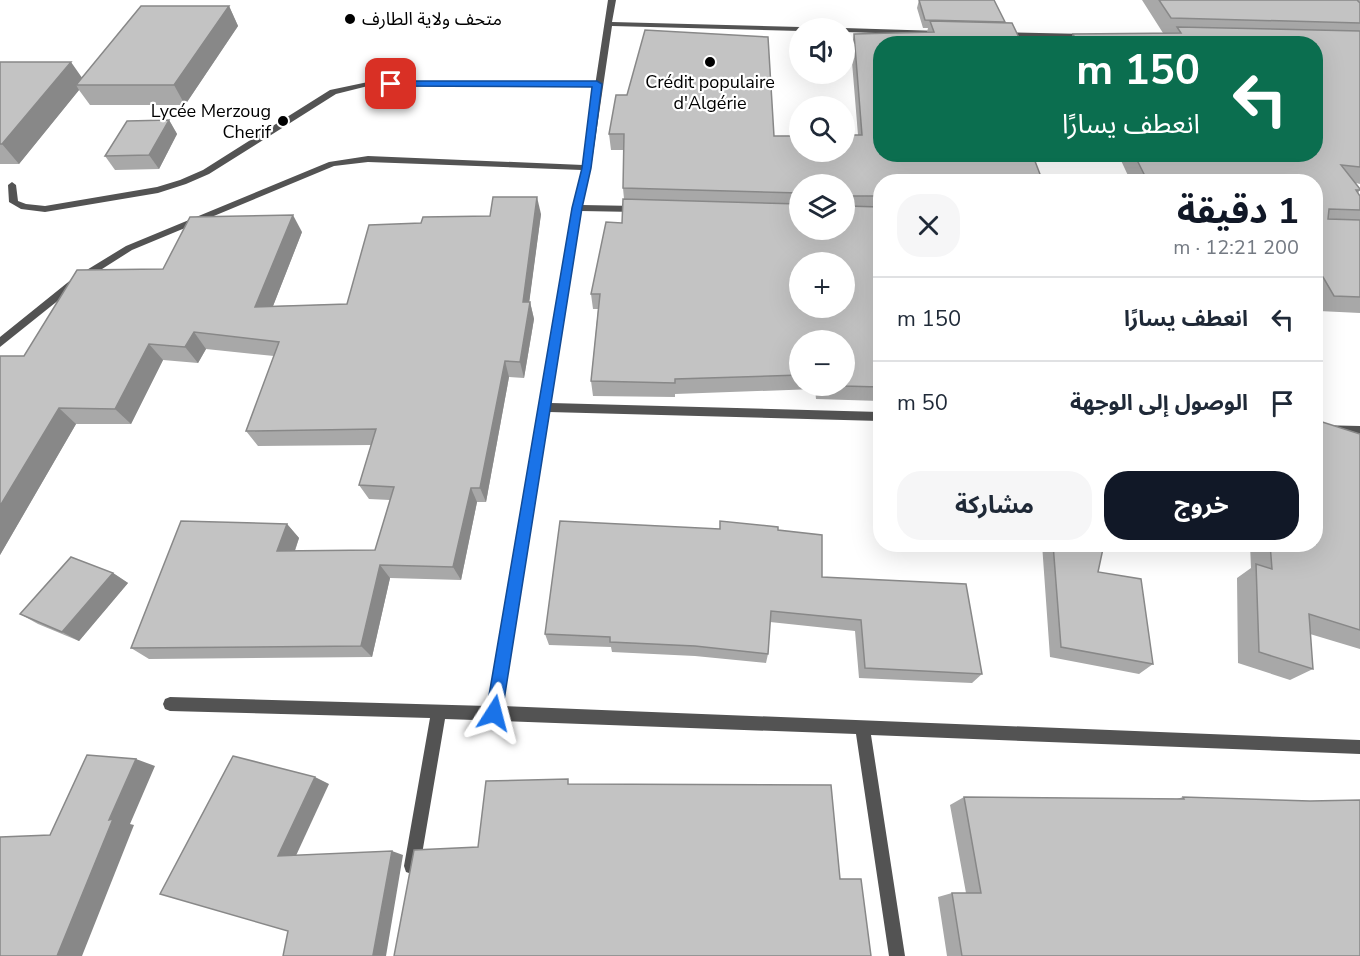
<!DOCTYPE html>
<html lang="ar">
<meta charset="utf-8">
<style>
body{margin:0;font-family:"Nunito Sans","Noto Sans Arabic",sans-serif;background:#f6f6f7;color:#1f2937;direction:rtl;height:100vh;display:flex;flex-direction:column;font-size:22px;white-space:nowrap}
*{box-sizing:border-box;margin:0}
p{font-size:20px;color:#747a83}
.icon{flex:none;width:33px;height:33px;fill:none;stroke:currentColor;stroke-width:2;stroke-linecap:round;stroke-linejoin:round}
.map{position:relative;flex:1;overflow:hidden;direction:ltr}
.panel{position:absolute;left:873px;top:174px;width:450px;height:378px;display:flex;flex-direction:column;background:#fff;border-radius:24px;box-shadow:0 6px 24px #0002;direction:rtl}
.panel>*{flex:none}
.hud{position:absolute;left:873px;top:36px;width:450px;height:126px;border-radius:24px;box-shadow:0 6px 24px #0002;direction:rtl;background:#0b6e4f;color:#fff;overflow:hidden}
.tools{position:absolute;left:789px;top:18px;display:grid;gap:12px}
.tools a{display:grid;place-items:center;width:66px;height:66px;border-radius:50%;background:#fff;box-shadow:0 6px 24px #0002;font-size:30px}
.pin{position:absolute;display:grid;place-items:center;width:51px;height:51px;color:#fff;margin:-26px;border-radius:12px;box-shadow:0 3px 9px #0006}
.me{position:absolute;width:66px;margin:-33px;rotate:9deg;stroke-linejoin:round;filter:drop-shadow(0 0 4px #0008)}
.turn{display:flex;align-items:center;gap:21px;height:126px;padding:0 24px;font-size:27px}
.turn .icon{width:78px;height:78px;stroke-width:2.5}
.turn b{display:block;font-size:42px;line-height:51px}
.round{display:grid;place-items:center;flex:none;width:63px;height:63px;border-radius:24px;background:#f6f6f7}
.headline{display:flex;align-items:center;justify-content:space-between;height:102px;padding:0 24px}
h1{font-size:36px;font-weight:700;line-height:45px;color:#111827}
.cta{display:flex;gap:12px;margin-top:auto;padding:12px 24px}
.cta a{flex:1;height:69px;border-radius:24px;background:#111827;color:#fff;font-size:24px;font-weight:700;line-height:69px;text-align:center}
.cta a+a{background:#f6f6f7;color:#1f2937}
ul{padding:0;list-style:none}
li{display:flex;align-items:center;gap:18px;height:84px;padding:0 24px;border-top:2px solid #e0e1e3}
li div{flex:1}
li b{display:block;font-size:22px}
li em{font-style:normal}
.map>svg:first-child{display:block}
</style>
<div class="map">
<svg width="1360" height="956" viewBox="0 0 1360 956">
<rect width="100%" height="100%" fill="#fff"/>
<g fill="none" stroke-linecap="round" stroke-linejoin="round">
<path fill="#535353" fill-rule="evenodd" d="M368,82h229l4,2 -4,2h-229l-32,8 -127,80 -23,10 -28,9 -113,19 -24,-3 -12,-7 -1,-17 4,-3 4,3 2,16 8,3 19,2 112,-19 23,-7 23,-10 127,-80z"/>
<g fill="#535353" fill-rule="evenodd">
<path d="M608,0h8l-4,22 188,5 3,1h-3v3l-188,-5 -21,142 -9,37 54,1 5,3 -5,3 -55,-1 -30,192 329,9v9l-331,-9 -47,294 858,34v14l-489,-19 34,221h-16l-33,-222 -411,-15 -25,147 -2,6 -6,2 -6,-2 -2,-6 26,-148 -260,-7 -5,-2 -2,-5 2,-5 5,-2 318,9 84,-498 10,-38 -214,-8 -34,4 -202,84 -52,33 -80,64v-10l72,-58 54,-33 203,-84 39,-6 215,9z"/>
<path d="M841,28h3l95,3 4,2 -4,2 -95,-3v-4z"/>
<path d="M999,32l87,2 4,2 -4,2 -84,-2h-3z"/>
<path d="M1316,425l44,1v10l-44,-1z"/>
</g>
</g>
<g fill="#a8a8a8" fill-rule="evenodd">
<path d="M919,0l86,23 -125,21v357l-64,-2 -1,-10 -140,5v3l-82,-1 -2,-15 7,-72h-5l-2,-15 31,-71 2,-24 -1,-11 1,-38h-13l-2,-16 165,2 84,-1 -7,-85 3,-16 73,-2 1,-4h-5l-6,-20zM800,184l44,46h-44zM800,340l44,46h-44z"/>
<path d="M1142,0h218v184l-4,-1 4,6v1l-2,3 2,3v117l-41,-2 -3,-6v-123h-185l-13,-28h198v-110h-247l4,-10 90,-1z"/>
<path d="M229,6l9,20 -53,79h-95l-11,-15 -60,74h-19v-102l82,15z"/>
<path d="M169,120l8,14 -18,35 -44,1 -10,-14z"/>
<path d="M541,214l-12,88h1l4,17 -10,59 -15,-1 -23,125h-9l-16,78 -71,-2 -18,79 -223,2 -18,-11 156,-124 12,14 -4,13 80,-1 15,-50 -21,-1 -10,-14 12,-40 -113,1 -12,-15 28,-75 -68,-7 -8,14 -35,-3 -32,64h-55l-76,131v-199h24l139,-87 139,-37 -29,74 74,-2 74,-81 69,-7z"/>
<path d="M1360,434v215l-50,-15 3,35 -23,11 -52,-17 -1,-85 14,-10 -1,-24h66z"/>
<path d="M720,529l58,1 44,47 160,97 -10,9 -113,-5 -4,-47 -85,-9 -2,32 -2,9 -71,-7 -83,-4 -1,-5 -62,-2 -4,-11z"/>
<path d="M1042,544h62l-6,28 55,92 -14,10 -89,-17z"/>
<path d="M113,573l15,10 -49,58 -41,-17 -18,-10z"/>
<path d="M964,797l213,2 6,-2 177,159h-413l-9,-59 14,-4h14l-16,-88z"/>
</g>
<g fill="#888">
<path d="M229,6l9,20 -53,79 -11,-20z"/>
<path d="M71,62l14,20 -9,3 3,5 -60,74 -17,-20z"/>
<path d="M169,120l8,14 -18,35 -10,-14z"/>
<path d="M537,197l4,17 -14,105 -4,-17z"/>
<path d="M293,215l9,17 -36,92 -11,-17z"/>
<path d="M530,302l4,17 -10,59 -4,-16z"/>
<path d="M194,332l12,17 -8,14 -13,-16z"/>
<path d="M149,344l14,16 -32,64 -16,-15z"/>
<path d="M505,361l4,16 -23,125 -6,-14z"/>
<path d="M59,408l17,16 -76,131v-49z"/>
<path d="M471,488l6,14 -16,78 -8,-13z"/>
<path d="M287,524l12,14 -9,26 -13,-13z"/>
<path d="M380,565l10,13 -18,79 -11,-11z"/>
<path d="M113,573l15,10 -49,58 -17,-9z"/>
<path d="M136,759l19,7 -25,58 4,1 -52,131h-25l52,-136z"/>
<path d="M315,777l14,7 -35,76 -16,-4z"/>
<path d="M392,851l11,4 -17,101h-12l-1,-1z"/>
</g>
<g fill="#c3c3c3" stroke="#888" stroke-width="1.5" fill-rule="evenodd">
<path d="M919,0h75l11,22 -80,-2z"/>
<path d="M1159,0h198l3,3v20l-189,-5z"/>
<path d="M141,6h88l-55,79h-98z"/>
<path d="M930,21l82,2 10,21h-142v110h143l1,2h9l10,26h-163v14h-34l1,10 33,1v180l-37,-1h1v-46h-44v35l-125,4v4l-84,-2 9,-87h-9l15,-72 16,1 1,-24 177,5v26h44v-46h-44v9l-177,-5 1,-54h-15l7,-39h11l18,-65 123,7 6,99h26v16h44v-17h18l-8,-101 80,-2zM800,262h44v46h-44z"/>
<path d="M1177,27l183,4v136l-19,-2 19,24v1h-4l4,6v14l-31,-1 -1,10 32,1v77l-26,-1 -11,-19 -7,-1v-94h-168l-14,-28h182v-110h-238l-5,-10 108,-1z"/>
<path d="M0,62h71l-69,82h-2z"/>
<path d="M169,120l-20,35 -44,1 22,-35z"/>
<path d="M493,197h44l-14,105h7l-10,60 -15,-1 -25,127h-9l-18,79 -73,-2 -19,81 -230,2 50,-127 106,3 -10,27 98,-1 19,-63 -35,-2 17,-56 -130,2 33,-89 -85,-10 -9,15 -36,-3 -34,65 -56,-1 -59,98v-150h24l53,-86 86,-1 27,-52 103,-2 -38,92 92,-3 22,-79 52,-2 2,-6 67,-1z"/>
<path d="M1316,420l44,14v196l-51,-16 4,55 -54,-17 -3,-88 16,5 -2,-25h46z"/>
<path d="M560,521l160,8v-8l58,6v3l44,5v42l144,7 16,90 -117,-6 -4,-48 -90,-9 -3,43 -73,-8 -85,-4v-5l-65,-3z"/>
<path d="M1053,544h51l-6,28 43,7 12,85 -92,-17z"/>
<path d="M71,557l42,16 -51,59 -42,-18z"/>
<path d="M87,755l49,4 -27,61 4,-1 -56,137h-57v-119l50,-2z"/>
<path d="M233,756l82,21 -37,79 114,-5 -19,104 1,1h-91l5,-25 -128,-37z"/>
<path d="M568,779v5l263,1 9,94h21l10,77h-477l20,-106 64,-3 8,-66z"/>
<path d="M964,797l220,2 -1,-2 127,4 50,-1v156h-398l-10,-63h29z"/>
</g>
<path fill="#1a73e8" stroke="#114b97" stroke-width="1.5" d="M391,81h206l5,3 -11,84 -9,40 -80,505 -2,6 -6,2 -6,-2 -2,-6 86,-505 10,-40 10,-81 -204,-1v-4z"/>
<g fill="#000" stroke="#fff" stroke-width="2">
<circle cx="350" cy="19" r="6"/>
<circle cx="710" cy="62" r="6"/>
<circle cx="283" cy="121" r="6"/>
</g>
<g text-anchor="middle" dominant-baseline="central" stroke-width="4.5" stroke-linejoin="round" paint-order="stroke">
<g font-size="18" fill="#000" stroke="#fff" text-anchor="start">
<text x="362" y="19">متحف ولاية الطارف</text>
<text x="710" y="82" text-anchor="middle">Crédit populaire<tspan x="710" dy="21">d'Algérie</tspan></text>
<text x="271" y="111" text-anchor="end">Lycée Merzoug<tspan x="271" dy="21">Cherif</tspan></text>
</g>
</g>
</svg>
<div class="tools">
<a><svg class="icon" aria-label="sound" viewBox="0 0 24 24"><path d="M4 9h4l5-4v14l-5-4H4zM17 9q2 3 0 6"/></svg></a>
<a><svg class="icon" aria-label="search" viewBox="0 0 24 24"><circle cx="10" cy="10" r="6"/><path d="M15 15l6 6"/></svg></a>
<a><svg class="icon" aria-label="layers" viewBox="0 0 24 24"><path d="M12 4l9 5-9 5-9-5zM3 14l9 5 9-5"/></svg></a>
<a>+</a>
<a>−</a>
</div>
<div class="pin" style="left:391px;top:84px;background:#d93025"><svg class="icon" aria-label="arrive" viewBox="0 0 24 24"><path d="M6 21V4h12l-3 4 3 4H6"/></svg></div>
<svg class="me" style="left:494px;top:713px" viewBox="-20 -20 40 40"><path d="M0-17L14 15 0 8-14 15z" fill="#1a73e8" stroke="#fff" stroke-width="4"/></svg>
<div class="hud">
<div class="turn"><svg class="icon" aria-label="left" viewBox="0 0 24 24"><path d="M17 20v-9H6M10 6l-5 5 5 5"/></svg><div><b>150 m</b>انعطف يسارًا</div></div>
</div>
<section class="panel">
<div class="headline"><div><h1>1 دقيقة</h1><p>200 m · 12:21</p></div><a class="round"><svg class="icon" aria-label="close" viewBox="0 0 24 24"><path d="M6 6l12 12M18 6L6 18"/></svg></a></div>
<ul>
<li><svg class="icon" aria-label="left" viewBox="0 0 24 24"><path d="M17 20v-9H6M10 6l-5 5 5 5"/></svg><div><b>انعطف يسارًا</b></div><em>150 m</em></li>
<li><svg class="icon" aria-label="arrive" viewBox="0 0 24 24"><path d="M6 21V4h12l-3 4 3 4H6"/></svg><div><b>الوصول إلى الوجهة</b></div><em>50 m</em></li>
</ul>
<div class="cta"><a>خروج</a><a>مشاركة</a></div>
</section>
</div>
